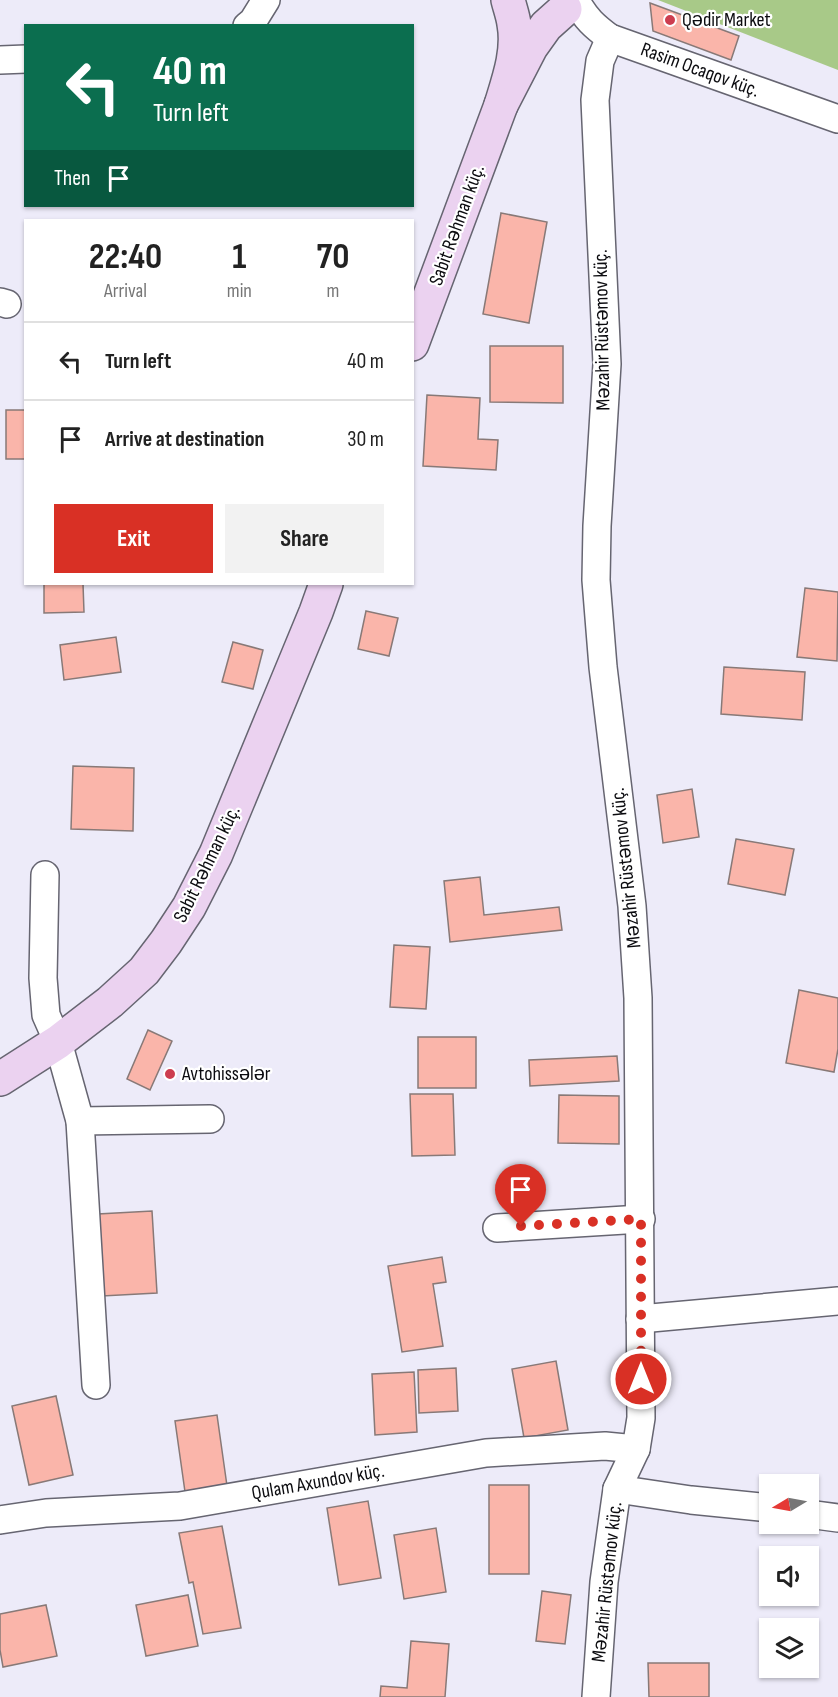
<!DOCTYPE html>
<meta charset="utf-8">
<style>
body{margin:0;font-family:"Sofia Sans Condensed",sans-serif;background:#f2f2f2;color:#222;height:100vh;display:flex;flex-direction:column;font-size:22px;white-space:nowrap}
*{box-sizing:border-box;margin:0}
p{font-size:20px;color:#767676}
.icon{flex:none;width:33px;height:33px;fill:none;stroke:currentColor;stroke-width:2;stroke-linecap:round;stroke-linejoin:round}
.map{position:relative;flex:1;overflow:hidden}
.sheet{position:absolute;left:24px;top:219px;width:390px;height:366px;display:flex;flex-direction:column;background:#fff;border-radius:0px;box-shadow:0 2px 4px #0004}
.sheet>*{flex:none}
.hud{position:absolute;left:24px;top:24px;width:390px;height:183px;border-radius:0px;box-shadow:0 2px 4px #0004;background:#0b6e4f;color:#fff;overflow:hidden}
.needle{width:39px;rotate:260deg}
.controls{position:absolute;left:759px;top:1474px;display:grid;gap:12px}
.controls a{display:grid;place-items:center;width:60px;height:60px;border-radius:0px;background:#fff;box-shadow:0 2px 4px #0004;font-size:30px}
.pin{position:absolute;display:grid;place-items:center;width:51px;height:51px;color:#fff;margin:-62px -26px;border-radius:50% 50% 50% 0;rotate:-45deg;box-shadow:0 0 6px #0007}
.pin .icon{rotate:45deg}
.me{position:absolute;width:66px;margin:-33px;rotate:0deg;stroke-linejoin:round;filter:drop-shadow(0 0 4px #0008)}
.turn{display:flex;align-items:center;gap:21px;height:126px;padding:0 30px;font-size:27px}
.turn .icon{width:78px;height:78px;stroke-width:2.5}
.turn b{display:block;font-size:42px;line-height:51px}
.then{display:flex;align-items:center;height:57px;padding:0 30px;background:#0003;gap:12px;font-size:22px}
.eta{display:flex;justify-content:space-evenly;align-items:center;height:102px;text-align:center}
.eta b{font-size:36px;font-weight:700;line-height:42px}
.button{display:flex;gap:12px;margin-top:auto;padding:12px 30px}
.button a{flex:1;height:69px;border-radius:0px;background:#d93025;color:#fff;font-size:24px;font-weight:700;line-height:69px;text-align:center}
.button a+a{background:#f2f2f2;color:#222}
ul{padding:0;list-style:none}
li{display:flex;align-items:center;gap:18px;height:78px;padding:0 30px;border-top:2px solid #e0e0e0}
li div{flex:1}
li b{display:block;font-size:22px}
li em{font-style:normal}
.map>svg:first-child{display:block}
</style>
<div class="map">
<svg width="838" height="1697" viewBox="0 0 838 1697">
<rect width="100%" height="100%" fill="#edebf9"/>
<path fill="#a8c988" d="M658,0h180v70z"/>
<g fill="#fab5aa" stroke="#887977" stroke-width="1.5">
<path d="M650,3l89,33 -8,24 -78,-29z"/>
<path d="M501,213l46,9 -18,101 -46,-9z"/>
<path d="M490,346h73v57l-73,-1z"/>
<path d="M427,395l53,3 -2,41 20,1 -2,30 -73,-4z"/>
<rect x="6" y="410" width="20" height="49"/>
<path d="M44,584h39l1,28 -40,1z"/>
<path d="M805,588l33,4 -1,69 -40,-4z"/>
<path d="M366,611l32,7 -9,38 -31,-7z"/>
<path d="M116,637l5,35 -57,8 -4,-35z"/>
<path d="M233,642l30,8 -10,39 -31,-7z"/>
<path d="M724,667l81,5 -3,48 -81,-6z"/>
<path d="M73,766l61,2 -1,63 -62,-2z"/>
<path d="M692,789l7,48 -36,6 -6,-48z"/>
<path d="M736,839l58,10 -9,46 -57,-11z"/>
<path d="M480,877l4,38 75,-8 3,23 -112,12 -6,-61z"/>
<path d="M394,945l36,2 -4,62 -36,-2z"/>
<path d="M799,990l39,8v51l-4,23 -48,-9z"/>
<path d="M148,1030l24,11 -22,49 -23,-11z"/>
<rect x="418" y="1037" width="58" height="51"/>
<path d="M617,1056l2,25 -89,5 -1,-26z"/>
<path d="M410,1094h43l2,61 -43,1z"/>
<path d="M559,1095l60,1v48l-61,-1z"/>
<path d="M152,1211l5,82 -55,3 -4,-82z"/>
<path d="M442,1257l4,25 -13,2 10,62 -41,6 -14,-86z"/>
<path d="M556,1361l12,69 -44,8 -12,-69z"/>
<path d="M456,1368l2,43 -39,2 -1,-43z"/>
<path d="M414,1372l3,60 -42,3 -3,-61z"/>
<path d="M56,1396l17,79 -44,10 -17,-79z"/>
<path d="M217,1415l12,85 -42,6 -12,-85z"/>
<rect x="489" y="1485" width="40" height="89"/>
<path d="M368,1501l13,77 -42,7 -12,-77z"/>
<path d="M222,1526l19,102 -38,6 -10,-52 -4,1 -10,-50z"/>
<path d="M436,1528l10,64 -42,7 -10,-64z"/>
<path d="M542,1591l29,4 -6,49 -29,-3z"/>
<path d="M188,1595l10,51 -52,10 -10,-51z"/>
<path d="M46,1605l11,51 -54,11 -3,-17v-36z"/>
<path d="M411,1641l38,3 -4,53h-65l1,-11 26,2z"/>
<path d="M648,1663h61v34h-60z"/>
</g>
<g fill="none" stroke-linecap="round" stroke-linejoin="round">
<defs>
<g id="street">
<path d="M576,1c10,18 18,25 34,37l228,81"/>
<path d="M247,26l6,-5 13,-21"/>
<path d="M0,60l26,-1"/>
<path d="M0,302l7,2"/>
<path d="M45,875l-2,103 3,37 12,27 22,79 16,264"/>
<path d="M80,1121l130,-2"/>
<path d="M497,1228l144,-9"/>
<path d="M640,1319l198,-18"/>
<path d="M617,1489l74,11 79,8"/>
<path d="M808,1514l30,4"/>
<path d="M0,1520l46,-7 134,-7 306,-53 119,-7 31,3"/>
<path d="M596,1697l8,-115 13,-93 19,-40 5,-31 -3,-420 -6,-92 -29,-239 -7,-87 1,-54 10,-162 -12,-264 5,-39 10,-23"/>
</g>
<g id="secondary">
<path d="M508,0c2,8 5,16 6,24 5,27 -5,55 -13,81l30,-58 15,-21 19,-17"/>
<path d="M412,344l89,-239"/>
<path d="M0,1079l58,-37 52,-40 34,-31 22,-29 23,-35 27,-53 100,-242 10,-28"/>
</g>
</defs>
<use href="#street" stroke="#666571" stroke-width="30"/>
<use href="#secondary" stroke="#666571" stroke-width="36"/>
<use href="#street" stroke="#fff" stroke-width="27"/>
<use href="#secondary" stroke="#ebd2f0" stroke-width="33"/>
</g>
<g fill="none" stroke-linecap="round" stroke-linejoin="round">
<path stroke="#d93025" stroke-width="10" stroke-dasharray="0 18" d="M521,1226l120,-7v160"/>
</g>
<g fill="#cd3d4f" stroke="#fff" stroke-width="2">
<circle cx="670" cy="20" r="6"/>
<circle cx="170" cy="1074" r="6"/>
</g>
<g text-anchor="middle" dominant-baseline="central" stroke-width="4.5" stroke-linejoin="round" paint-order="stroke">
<g font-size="20" fill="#0b0b0f" stroke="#fff" text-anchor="start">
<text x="682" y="20">Qədir Market</text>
<text x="182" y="1074">Avtohissələr</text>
</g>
<g font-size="20" fill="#0b0b0f" stroke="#fff">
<text transform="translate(700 70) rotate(20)">Rasim Ocaqov küç.</text>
<text transform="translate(457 225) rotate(-70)">Sabit Rəhman küç.</text>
<text transform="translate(602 330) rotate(-91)">Məzahir Rüstəmov küç.</text>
<text transform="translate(207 864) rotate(-64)">Sabit Rəhman küç.</text>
<text transform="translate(626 868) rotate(-96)">Məzahir Rüstəmov küç.</text>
<text transform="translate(318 1482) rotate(-10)">Qulam Axundov küç.</text>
<text transform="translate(607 1582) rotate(-84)">Məzahir Rüstəmov küç.</text>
</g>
</g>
</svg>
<div class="controls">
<a><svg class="needle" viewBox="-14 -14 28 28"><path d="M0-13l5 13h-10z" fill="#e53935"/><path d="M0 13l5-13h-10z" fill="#767676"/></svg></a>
<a><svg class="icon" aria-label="sound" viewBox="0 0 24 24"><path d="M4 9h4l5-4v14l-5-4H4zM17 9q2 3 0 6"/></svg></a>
<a><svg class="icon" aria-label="layers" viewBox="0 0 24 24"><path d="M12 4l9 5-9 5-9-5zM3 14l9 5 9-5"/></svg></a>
</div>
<div class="pin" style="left:521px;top:1226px;background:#d93025"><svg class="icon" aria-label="arrive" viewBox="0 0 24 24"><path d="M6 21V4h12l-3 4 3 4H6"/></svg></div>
<svg class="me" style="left:641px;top:1379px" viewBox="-20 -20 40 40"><circle r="17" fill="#d93025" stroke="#fff" stroke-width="3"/><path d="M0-11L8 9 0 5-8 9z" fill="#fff"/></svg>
<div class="hud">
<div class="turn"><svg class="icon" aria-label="left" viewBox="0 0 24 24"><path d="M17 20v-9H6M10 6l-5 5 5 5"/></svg><div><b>40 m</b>Turn left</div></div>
<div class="then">Then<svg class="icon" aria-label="arrive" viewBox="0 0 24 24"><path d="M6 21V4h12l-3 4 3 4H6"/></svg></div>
</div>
<section class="sheet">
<div class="eta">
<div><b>22:40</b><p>Arrival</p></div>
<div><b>1</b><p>min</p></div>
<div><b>70</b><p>m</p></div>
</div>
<ul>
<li><svg class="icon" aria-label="left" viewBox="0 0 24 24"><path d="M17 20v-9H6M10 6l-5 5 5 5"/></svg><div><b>Turn left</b></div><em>40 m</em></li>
<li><svg class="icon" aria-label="arrive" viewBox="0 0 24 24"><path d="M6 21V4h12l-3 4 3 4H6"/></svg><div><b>Arrive at destination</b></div><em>30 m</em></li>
</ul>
<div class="button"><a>Exit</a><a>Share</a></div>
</section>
</div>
